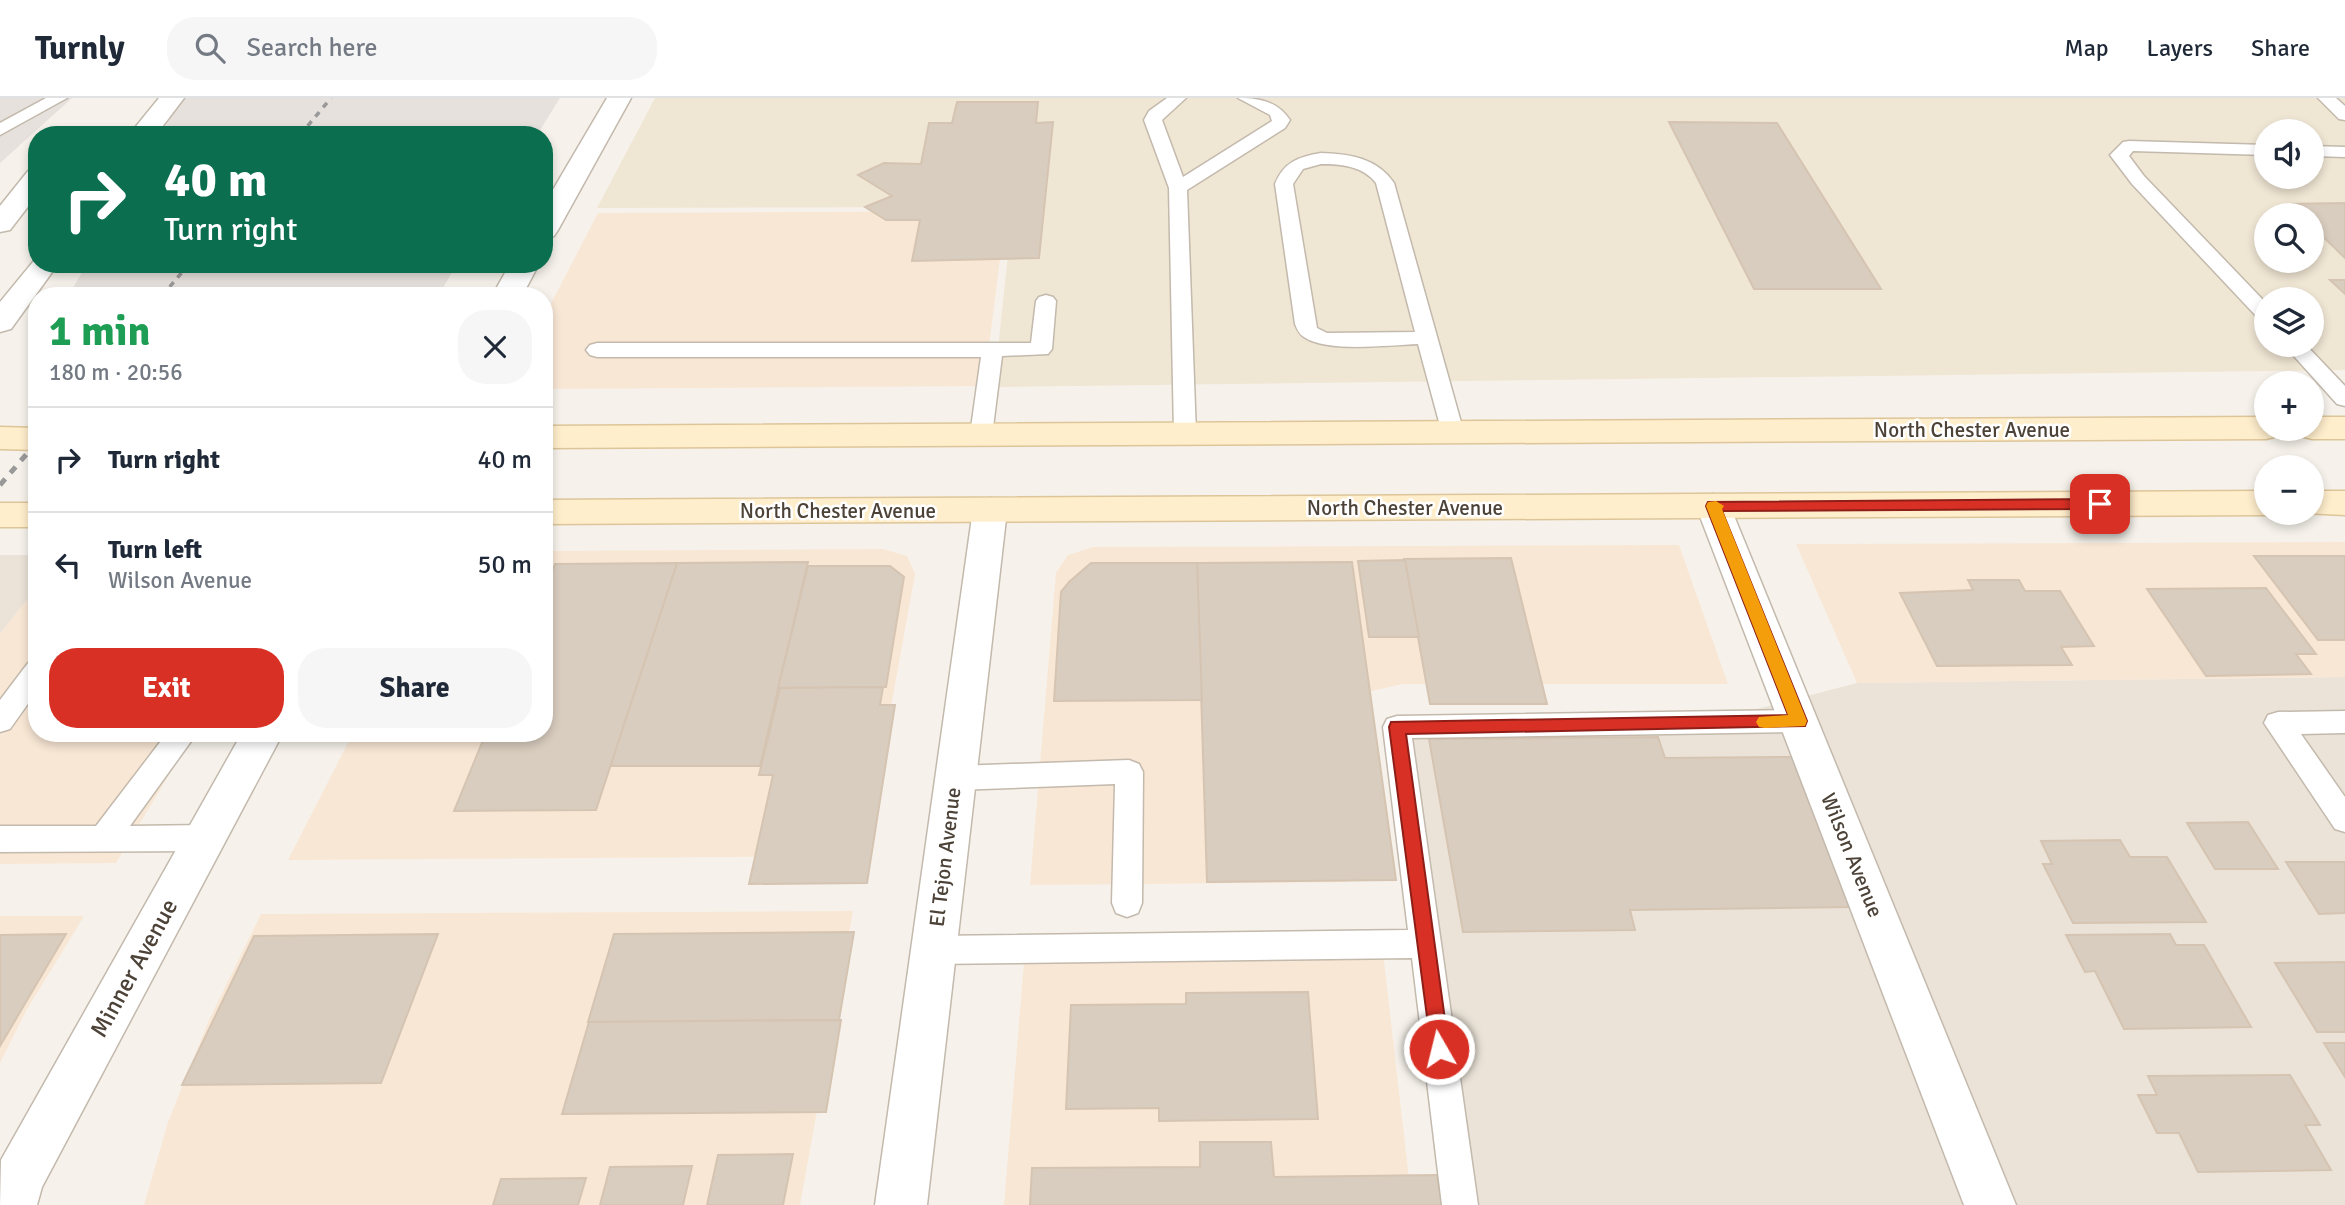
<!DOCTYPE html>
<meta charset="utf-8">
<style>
body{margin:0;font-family:Signika,sans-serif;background:#f6f6f7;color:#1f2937;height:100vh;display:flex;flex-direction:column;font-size:26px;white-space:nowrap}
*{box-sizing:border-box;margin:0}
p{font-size:23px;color:#747a83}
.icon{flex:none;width:38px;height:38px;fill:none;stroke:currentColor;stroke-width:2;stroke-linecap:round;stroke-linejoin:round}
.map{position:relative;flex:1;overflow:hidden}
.drawer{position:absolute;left:28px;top:189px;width:525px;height:455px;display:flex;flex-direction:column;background:#fff;border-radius:28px;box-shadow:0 4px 10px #0003}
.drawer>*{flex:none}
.banner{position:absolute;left:28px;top:28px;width:525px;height:147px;border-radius:28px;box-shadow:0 4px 10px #0003;background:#0b6e4f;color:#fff;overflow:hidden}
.buttons{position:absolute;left:2254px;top:21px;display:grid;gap:14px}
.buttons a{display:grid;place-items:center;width:70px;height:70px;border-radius:50%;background:#fff;box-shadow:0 4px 10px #0003;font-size:35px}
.pin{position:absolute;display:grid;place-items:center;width:60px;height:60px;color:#fff;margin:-30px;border-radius:14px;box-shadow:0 4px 10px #0006}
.me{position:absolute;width:77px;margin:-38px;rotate:352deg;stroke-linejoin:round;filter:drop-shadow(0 0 5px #0008)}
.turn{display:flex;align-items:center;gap:24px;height:147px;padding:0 21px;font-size:32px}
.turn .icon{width:91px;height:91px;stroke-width:2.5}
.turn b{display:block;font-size:49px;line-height:60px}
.round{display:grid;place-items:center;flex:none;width:74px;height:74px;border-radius:28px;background:#f6f6f7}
.summary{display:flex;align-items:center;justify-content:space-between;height:119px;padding:0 21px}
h1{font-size:42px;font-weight:800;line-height:52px;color:#1e9e55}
.button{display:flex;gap:14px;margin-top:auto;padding:14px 21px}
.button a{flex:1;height:80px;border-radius:28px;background:#d93025;color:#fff;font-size:28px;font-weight:800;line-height:80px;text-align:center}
.button a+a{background:#f6f6f7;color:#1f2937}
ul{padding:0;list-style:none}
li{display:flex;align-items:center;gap:21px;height:105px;padding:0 21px;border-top:2px solid #e0e1e3}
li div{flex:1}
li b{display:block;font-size:26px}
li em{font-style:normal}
header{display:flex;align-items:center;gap:42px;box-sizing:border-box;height:98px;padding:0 35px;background:#fff;border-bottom:2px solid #e0e1e3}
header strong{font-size:33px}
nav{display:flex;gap:38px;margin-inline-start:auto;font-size:24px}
.search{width:490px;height:63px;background:#f6f6f7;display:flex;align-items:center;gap:18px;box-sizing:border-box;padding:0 24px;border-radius:28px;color:#747a83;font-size:26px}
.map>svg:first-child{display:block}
</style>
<header>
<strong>Turnly</strong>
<div class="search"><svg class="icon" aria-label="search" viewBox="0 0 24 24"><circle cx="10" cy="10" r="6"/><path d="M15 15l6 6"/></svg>Search here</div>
<nav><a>Map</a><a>Layers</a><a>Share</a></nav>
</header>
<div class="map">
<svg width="2345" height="1107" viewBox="0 0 2345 1107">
<rect width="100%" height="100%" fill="#f6f2eb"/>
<g fill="#ebe3d8">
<path d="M0,457h37v32l-37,47z"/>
<path d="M2345,579v528h-867l-71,-490 331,-1 119,-31z"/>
</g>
<g fill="#f9e7d5">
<path d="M1006,113l-22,175 -440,3v-72l54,-104z"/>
<path d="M2345,444v135l-488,6 -61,-139z"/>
<path d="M1679,447l49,139h-325l-49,11 18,162 -24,25 -318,3 26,-312 12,-18 25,-8z"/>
<path d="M883,451l24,7 8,18 -51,282 -576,4 65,-127h191v-182z"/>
<path d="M37,489v146h157l-78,130 -116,1v-230z"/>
<path d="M853,813l-53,294h-656l24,-83 41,-102 52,-106z"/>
<path d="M0,818h84l-58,95 -26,52z"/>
<path d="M1381,837l31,270h-408l22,-267z"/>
</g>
<g fill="#e6e1dc">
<path d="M0,0h72l-72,65z"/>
<path d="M182,0h378l-23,37h-376z"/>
<path d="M87,166h370l-19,32h-370z"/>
</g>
<path fill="#f0e6d4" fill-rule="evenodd" d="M655,0h1690v272l-1351,17 19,-180 -416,1zM2266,33h46v46h-46zM2266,117h46v46h-46zM2266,201h46v46h-46z"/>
<g fill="#d9cdbf" stroke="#d5c4b1" stroke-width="2">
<path d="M957,4h81l-2,21 17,-1 -14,136 -127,3 8,-41h-34l-21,-13 27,-11 -34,-21 26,-12 37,1 8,-41h23z"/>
<path d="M1669,24l108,1 104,166h-127z"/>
<path d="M2345,105v55l-33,-32v-11h-12l-12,-11z"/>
<path d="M2330,182h15v14z"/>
<path d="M2254,458h91v84h-27z"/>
<path d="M1511,460l36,146h-117l-26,-145z"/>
<path d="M1405,462l14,77h-50l-11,-76z"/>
<path d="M808,464l-48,204h-150l67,-203z"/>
<path d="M1352,464l44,318 -189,2 -10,-319z"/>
<path d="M677,465l-81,247 -142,1 32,-78h58v-142l11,-27z"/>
<path d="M1091,465h106l5,137 -148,1 7,-109 8,-10z"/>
<path d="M808,468h82l14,11 -18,110 -108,1z"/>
<path d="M1968,482h51l6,11h35l34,55 -33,1 11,18 -135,1 -37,-73 73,-3z"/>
<path d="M2266,490l50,66h-20l15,20 -105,2 -59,-87z"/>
<path d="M883,589l-3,18h15l-28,178 -118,1 24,-109h-14l21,-87z"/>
<path d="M1658,639l7,21 127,-1 59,150 -221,3 5,20 -172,2 -34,-193z"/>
<path d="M2248,724l30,47h-63l-28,-46z"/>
<path d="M2120,742l10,17h37l39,65 -133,1 -30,-59h9l-11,-23z"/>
<path d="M2286,764h59v51l-26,1z"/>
<path d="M854,834l-15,88 -251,2 26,-88z"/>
<path d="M66,836l-66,112v-111z"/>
<path d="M438,836l-57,149 -199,2 72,-149z"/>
<path d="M2170,836l6,11h28l47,82 -127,2 -29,-58 -10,1 -19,-37z"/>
<path d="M2345,864v70h-28l-42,-69z"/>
<path d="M1308,894l10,127 -159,2v-13l-93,1 5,-104 115,-1v-11z"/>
<path d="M841,922l-15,92 -264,2 27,-92z"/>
<path d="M2324,945h21v34z"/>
<path d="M2290,977l30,50h-15l26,45 -133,2 -19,-39h-22l-19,-38h19l-9,-19z"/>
<path d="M1200,1044h71l3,35 163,-2 5,30h-412l2,-37 168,-1z"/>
<path d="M793,1056l-10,51h-76l11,-50z"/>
<path d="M692,1068l-9,39h-83l10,-38z"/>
<path d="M586,1080l-8,27h-85l8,-26z"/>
</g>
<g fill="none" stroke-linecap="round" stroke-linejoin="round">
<defs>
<g id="service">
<path d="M46,0h21l-67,37v-12z"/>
<path d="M1167,0h19l-24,22 21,57 89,-56 -2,-6 -32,-17c21,0 39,3 52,22l-5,8 -98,62 9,244 -3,5 -8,2 -8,-2 -3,-5 -5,-246 -25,-68 5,-9z"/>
<path d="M2318,0h18l9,8v14l-6,-1z"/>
<path d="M2129,43l137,4v10l-133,-4 -4,5 15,20 122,127v18l-7,-2 -127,-135 -22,-29 13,-13z"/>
<path d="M2312,48l33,1v10l-33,-1z"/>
<path d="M1321,55c29,1 56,5 73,30l70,250 -3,5 -8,2 -8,-2 -3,-5 -24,-89c-29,1 -91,9 -114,-7 -5,-3 -7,-8 -9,-13l-20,-140c9,-22 23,-27 46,-31zM1321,66c20,0 42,2 55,19l39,149 -88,1 -10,-5 -24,-144 10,-15z"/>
<path d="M1046,197l7,2 3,4 -4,48 -4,5 -46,2 -10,79 -3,5 -8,2 -8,-2 -3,-5 11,-78h-384l-7,-2 -4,-5 4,-5 7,-2h434l5,-42 3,-4z"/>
<path d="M2284,247h22l39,41v20l-8,-2z"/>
<path d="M37,562v31l-27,38 -10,3v-32l28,-37z"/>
<path d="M1799,612l10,3 4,8 -4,8 -10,3 -387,6 66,467h-36l-30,-247 -479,6 -11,-4 -5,-10 5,-10 11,-4 475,-6 -25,-203 4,-8 10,-3z"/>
<path d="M2345,613v22l-44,1 44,63v35l-10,-3 -71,-106 4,-8 10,-3z"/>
<path d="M167,635h30l-67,93 76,-1 10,4 5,9 -5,9 -10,4 -206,1v-26h96z"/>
<path d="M1129,662l10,4 4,8 -1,131 -4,10 -11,4 -11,-4 -4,-10 3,-119 -159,6 -10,-4 -4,-8 4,-8 10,-4z"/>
</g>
<g id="minor">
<path d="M607,0h24l-73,132 -4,6 -10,2v-33z"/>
<path d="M510,166h29l-17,32h-30z"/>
<path d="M1713,396l12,3 5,9 286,699h-52l-268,-699 5,-9z"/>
<path d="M990,400l12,3 5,9 -80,695h-52l98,-695 5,-9z"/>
<path d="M242,635h41l-241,454 -5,18h-37l1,-45z"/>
</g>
<g id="tertiary">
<path d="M159,0h25l-28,37h-27z"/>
<path d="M37,71v26l-27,35 -10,2v-26l28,-35z"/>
<path d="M37,159v7h21l-47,65 -11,3v-30z"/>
</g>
<g id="secondary">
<path d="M2266,319v12h16l-4,7 -12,3 -1722,9v-22z"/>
<path d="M2312,319h33v22h-33l-12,-3 -4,-7h16z"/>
<path d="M0,329l37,1v22l-37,-1z"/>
<path d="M2266,393v22h8l-8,2 -1722,9v-24z"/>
<path d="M2312,393h33v24l-41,-2h8z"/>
<rect x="0" y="405" width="37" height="24"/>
</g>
</defs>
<use href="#service" stroke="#c3b9ac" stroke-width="3"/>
<use href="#minor" stroke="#c3b9ac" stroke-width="3"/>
<use href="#tertiary" stroke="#c3b9ac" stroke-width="3"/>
<use href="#secondary" stroke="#ddc599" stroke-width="3"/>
<use href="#service" fill="#fff" fill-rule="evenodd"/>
<use href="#minor" fill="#fff" fill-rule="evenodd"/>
<use href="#tertiary" fill="#fff" fill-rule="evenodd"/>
<use href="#secondary" fill="#fec" fill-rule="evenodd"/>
<g stroke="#999" stroke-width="3.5" stroke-dasharray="6 6" stroke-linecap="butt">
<path d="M300,37l31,-37"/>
<path d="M162,198l27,-32"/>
</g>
<path stroke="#999" stroke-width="5" stroke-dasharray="8 8" stroke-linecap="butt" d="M0,387l37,-43"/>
</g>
<path fill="#d93025" stroke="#8d1f18" stroke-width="2" d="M2100,401l8,5 -8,5 -378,2 85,210 -2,5 -399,8 43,315 -3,6 -7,3 -7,-3 -43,-328 2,-5 397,-7 -82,-209 2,-4z"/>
<path fill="#f59e0b" d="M1716,403l8,5 -2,3 85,212 -2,5 -40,2 -6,-1 -3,-5 3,-5 29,-2 -82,-209 2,-4z"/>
<g text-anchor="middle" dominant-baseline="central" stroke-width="5" stroke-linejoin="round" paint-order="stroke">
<g font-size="21" fill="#4c4237" stroke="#fff">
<text x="1972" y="332">North Chester Avenue</text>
<text x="1405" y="410">North Chester Avenue</text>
<text x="838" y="413">North Chester Avenue</text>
<text transform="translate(1852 757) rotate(68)">Wilson Avenue</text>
<text transform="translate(945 759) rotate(-83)">El Tejon Avenue</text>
</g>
<g font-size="24" fill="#4c4237" stroke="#fff">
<text transform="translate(134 870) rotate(-61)">Minner Avenue</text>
</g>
</g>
</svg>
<div class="buttons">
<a><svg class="icon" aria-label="sound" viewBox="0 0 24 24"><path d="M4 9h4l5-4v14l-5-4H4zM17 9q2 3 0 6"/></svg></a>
<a><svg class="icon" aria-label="search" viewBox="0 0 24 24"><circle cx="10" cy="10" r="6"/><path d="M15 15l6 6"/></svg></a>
<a><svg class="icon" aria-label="layers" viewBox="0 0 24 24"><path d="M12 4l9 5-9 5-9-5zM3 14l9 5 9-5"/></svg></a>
<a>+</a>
<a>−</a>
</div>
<div class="pin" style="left:2100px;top:406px;background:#d93025"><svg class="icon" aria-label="arrive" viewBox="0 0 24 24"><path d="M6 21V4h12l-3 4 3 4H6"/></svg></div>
<svg class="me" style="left:1439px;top:951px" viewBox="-20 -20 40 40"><circle r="17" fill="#d93025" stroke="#fff" stroke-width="3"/><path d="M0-11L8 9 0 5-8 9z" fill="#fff"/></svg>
<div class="banner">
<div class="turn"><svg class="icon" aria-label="right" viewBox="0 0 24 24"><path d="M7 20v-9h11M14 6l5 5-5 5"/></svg><div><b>40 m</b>Turn right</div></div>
</div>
<section class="drawer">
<div class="summary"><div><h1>1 min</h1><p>180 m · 20:56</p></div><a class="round"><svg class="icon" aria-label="close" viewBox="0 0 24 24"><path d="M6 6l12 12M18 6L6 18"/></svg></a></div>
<ul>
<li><svg class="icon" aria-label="right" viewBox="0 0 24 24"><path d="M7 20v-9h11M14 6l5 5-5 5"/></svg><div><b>Turn right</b></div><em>40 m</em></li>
<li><svg class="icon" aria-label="left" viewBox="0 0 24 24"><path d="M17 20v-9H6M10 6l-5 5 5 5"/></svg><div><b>Turn left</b><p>Wilson Avenue</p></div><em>50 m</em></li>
</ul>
<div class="button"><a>Exit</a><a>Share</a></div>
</section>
</div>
